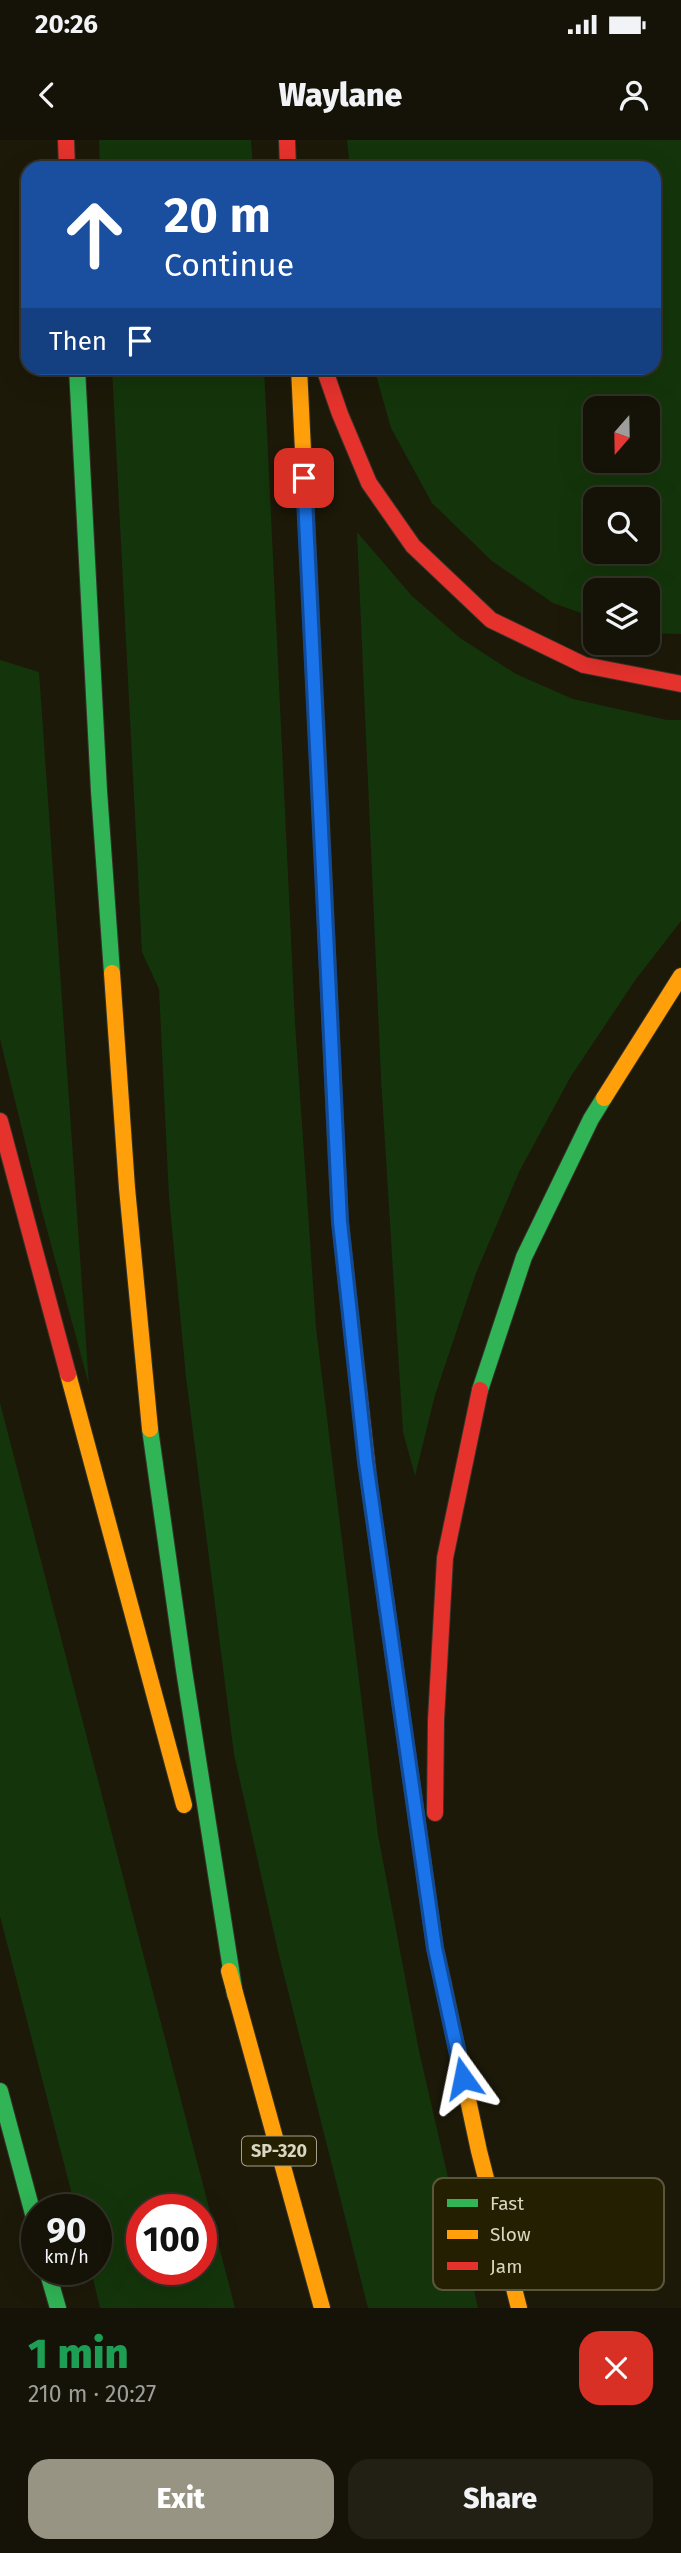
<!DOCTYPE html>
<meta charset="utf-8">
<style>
body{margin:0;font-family:"Fira Sans",sans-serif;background:#222015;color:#f1f3f6;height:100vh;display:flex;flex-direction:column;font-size:26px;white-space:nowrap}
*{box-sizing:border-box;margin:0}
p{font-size:23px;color:#9d9e9b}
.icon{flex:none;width:38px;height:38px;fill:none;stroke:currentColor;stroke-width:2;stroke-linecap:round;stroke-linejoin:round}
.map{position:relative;height:2168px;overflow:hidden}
.side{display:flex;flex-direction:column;background:#151307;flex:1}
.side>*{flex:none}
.top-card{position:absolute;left:21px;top:21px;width:640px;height:214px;border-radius:21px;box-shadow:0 7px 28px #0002,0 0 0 2px #343228;background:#1a4fa0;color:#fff;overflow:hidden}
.needle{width:46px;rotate:200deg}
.controls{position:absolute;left:583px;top:256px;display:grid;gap:14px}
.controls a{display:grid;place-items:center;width:77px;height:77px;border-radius:14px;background:#151307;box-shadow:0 7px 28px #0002,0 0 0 2px #343228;font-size:35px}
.speed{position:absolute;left:21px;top:2054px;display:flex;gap:14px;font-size:35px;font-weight:700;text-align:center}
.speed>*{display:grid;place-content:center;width:91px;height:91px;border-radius:50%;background:#151307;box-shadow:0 7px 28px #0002,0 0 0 2px #343228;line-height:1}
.speed small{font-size:18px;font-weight:400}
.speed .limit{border:10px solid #d22;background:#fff;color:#111}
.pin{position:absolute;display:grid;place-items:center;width:60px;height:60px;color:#fff;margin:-30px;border-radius:14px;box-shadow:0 4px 10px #0006}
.me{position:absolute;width:77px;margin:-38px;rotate:348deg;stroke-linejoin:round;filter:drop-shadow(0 0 5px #0008)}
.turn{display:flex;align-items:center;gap:24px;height:147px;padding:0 28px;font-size:32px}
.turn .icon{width:91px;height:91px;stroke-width:2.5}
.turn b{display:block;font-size:49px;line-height:60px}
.then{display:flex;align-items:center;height:66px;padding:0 28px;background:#0003;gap:14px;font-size:26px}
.round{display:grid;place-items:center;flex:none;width:74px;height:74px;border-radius:21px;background:#222015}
.head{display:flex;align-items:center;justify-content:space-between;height:119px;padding:0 28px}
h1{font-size:42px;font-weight:800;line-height:52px;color:#1e9e55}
.primary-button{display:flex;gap:14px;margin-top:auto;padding:14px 28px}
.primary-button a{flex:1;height:80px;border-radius:21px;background:#979483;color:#fff;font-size:28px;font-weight:800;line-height:80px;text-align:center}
.primary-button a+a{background:#222015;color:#f1f3f6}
.status{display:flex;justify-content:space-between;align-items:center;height:49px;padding:0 35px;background:#151307;direction:ltr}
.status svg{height:19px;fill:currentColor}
header{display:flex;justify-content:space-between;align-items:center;height:91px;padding:0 28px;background:#151307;font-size:32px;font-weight:800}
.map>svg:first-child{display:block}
</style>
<div class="status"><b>20:26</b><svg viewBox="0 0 49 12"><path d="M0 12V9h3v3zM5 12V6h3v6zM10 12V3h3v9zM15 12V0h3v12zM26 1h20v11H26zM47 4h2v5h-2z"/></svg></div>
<header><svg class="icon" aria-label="back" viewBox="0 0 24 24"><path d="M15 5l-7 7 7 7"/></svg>Waylane<svg class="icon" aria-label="person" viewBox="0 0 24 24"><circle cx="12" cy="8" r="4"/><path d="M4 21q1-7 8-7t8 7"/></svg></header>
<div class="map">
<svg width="681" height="2168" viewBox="0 0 681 2168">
<rect width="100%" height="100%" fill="#1c1909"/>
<g fill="#14350b" fill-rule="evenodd">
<path d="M99,0h152l2,28h-153z"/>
<path d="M347,0h334v494l-33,-1v-43h-53v28l-42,-15 -61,-42 -60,-58 -41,-75 -17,-60h280v-200h-304zM595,268h53v52h-53zM595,359h53v52h-53z"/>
<path d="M112,228h152l31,655 21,305 62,507 41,216 59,257h-110l-90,-357 -44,-197 -48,-377 -17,-180 -10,-208 -17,-37z"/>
<path d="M357,392l55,64 48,42 56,36 57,25 94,21h14v201l-45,58 -65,97 -51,94 -44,103 -41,122 -20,81 -12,-44 -22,-354z"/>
<path d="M0,520l39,12 50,713 -47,-174 -42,-172z"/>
<path d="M0,1263l235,905h-135l-9,-38h5v-60h-20l-76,-294zM201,2070v60h-59v-60z"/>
</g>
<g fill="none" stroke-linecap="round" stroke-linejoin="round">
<defs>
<g id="fast">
<path d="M77,228l22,423 13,182"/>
<path d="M480,1250l44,-133 67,-138 13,-21"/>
<path d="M150,1289l34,241 51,325"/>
<path d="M370,1351l65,457 8,35"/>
<path d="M0,1951l37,138"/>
<path d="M47,2130l11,38"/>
</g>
<g id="slow">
<path d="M299,228l23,474"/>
<path d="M112,833l15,215 23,241"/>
<path d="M604,958l77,-122"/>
<path d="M337,1026l3,55 30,270"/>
<path d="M68,1234l116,431"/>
<path d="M229,1831l93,337"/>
<path d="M443,1843l36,168 40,157"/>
</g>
<g id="jam">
<path d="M66,0l1,28"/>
<path d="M287,0l1,28"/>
<path d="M324,228l16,46 29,69 44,63 78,74 93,45 97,19"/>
<path d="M322,702l15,324"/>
<path d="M0,981l68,253"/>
<path d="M435,1673l1,-93 9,-162 35,-168"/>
</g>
</defs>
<use href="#fast" stroke="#363329" stroke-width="18"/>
<use href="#slow" stroke="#363329" stroke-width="18"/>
<use href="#jam" stroke="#363329" stroke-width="18"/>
<use href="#fast" stroke="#30b455" stroke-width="16"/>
<use href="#slow" stroke="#ff9f0a" stroke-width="16"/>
<use href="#jam" stroke="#e5322d" stroke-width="16"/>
</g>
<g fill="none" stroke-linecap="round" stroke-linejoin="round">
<defs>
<path id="route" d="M304,338l36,744 26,240 69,486 28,130"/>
</defs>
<use href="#route" stroke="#114b97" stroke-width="18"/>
<use href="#route" stroke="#1a73e8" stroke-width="12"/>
</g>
<g text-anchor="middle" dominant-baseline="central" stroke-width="7" stroke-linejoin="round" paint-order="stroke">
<rect fill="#241f01" stroke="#a39f8a" stroke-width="2" x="242" y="1996.5" width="74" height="29" rx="5"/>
<g font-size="18" font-weight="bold" fill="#d9d6c4">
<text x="279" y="2011">SP-320</text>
</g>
</g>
<rect x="433" y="2038" width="231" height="112" rx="10" fill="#241f01" stroke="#5a563c" stroke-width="2"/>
<rect x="447" y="2059" width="31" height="8" fill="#30b455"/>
<rect x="447" y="2090" width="31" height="9" fill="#ff9f0a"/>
<rect x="447" y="2122" width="31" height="8" fill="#e5322d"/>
<g font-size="19" fill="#d9d6c4">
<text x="490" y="2070">Fast</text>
<text x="490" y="2101">Slow</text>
<text x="490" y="2133">Jam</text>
</g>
</svg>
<div class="controls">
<a><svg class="needle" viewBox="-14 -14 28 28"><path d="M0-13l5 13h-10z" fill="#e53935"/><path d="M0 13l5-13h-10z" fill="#9d9e9b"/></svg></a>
<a><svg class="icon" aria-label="search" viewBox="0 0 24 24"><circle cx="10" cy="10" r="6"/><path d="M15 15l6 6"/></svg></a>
<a><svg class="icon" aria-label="layers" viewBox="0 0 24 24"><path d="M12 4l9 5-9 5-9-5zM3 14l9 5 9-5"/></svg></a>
</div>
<div class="speed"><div>90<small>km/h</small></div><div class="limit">100</div></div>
<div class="pin" style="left:304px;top:338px;background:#d93025"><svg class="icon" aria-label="arrive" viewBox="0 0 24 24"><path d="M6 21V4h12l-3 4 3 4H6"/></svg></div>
<svg class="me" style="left:463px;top:1938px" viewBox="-20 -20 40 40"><path d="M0-17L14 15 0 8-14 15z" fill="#1a73e8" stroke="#fff" stroke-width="4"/></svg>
<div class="top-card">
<div class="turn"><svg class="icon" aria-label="ahead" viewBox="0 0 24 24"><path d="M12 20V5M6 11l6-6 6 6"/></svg><div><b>20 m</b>Continue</div></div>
<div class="then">Then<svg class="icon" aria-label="arrive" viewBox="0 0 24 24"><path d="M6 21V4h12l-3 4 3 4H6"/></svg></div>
</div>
</div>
<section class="side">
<div class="head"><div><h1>1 min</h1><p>210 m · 20:27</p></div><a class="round" style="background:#d93025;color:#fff"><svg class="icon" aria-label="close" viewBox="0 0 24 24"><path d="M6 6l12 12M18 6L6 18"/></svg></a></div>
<div class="primary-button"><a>Exit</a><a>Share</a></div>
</section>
